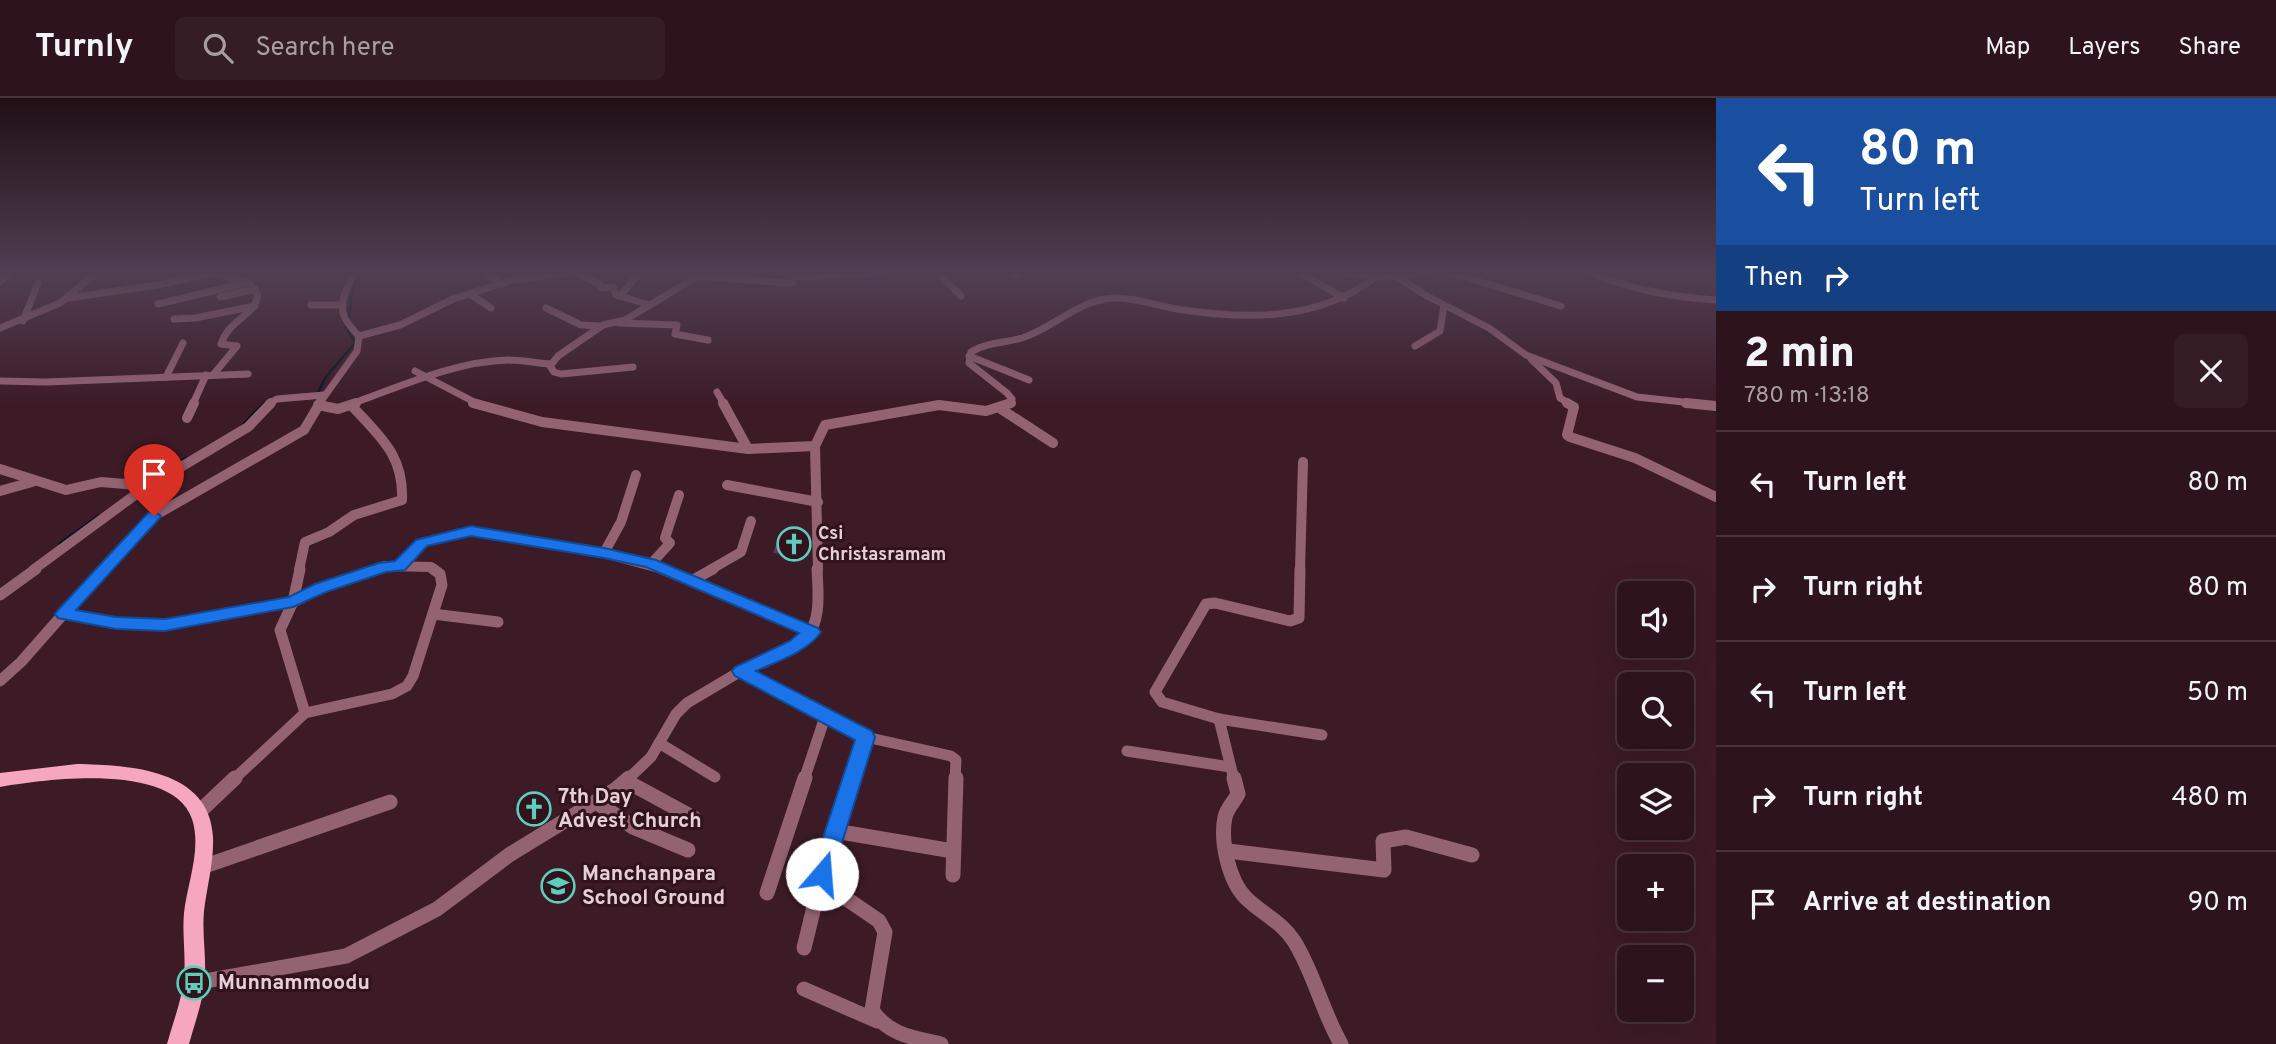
<!DOCTYPE html>
<meta charset="utf-8">
<style>
body{margin:0;font-family:Overpass,sans-serif;background:#351d25;color:#f1f3f6;height:100vh;display:flex;flex-direction:column;font-size:26px;white-space:nowrap}
*{box-sizing:border-box;margin:0}
p{font-size:23px;color:#a79ea3}
.icon{flex:none;width:38px;height:38px;fill:none;stroke:currentColor;stroke-width:2;stroke-linecap:round;stroke-linejoin:round}
.map{position:relative;flex:1;overflow:hidden}
.side{display:flex;flex-direction:column;background:#2d141c;width:560px}
.side>*{flex:none}
.guide{background:#1a4fa0;color:#fff;overflow:hidden}
.fabs{position:absolute;left:1617px;top:483px;display:grid;gap:14px}
.fabs a{display:grid;place-items:center;width:77px;height:77px;border-radius:10px;background:#2d141c;box-shadow:0 7px 28px #0002,0 0 0 2px #48333b;font-size:35px}
.pin{position:absolute;display:grid;place-items:center;width:60px;height:60px;color:#fff;margin:-72px -30px;border-radius:50% 50% 50% 0;rotate:-45deg;box-shadow:0 0 7px #0007}
.pin .icon{rotate:45deg}
.me{position:absolute;width:77px;margin:-38px;rotate:18deg;stroke-linejoin:round;filter:drop-shadow(0 0 5px #0008)}
.turn{display:flex;align-items:center;gap:24px;height:147px;padding:0 28px;font-size:32px}
.turn .icon{width:91px;height:91px;stroke-width:2.5}
.turn b{display:block;font-size:49px;line-height:60px}
.then{display:flex;align-items:center;height:66px;padding:0 28px;background:#0003;gap:14px;font-size:26px}
.round{display:grid;place-items:center;flex:none;width:74px;height:74px;border-radius:10px;background:#351d25}
.head{display:flex;align-items:center;justify-content:space-between;height:119px;padding:0 28px}
h1{font-size:42px;font-weight:800;line-height:52px}
ul{padding:0;list-style:none}
li{display:flex;align-items:center;gap:21px;height:105px;padding:0 28px;border-top:2px solid #48333b}
li div{flex:1}
li b{display:block;font-size:26px}
li em{font-style:normal}
header{display:flex;align-items:center;gap:42px;box-sizing:border-box;height:98px;padding:0 35px;background:#2d141c;border-bottom:2px solid #48333b}
header strong{font-size:33px}
nav{display:flex;gap:38px;margin-inline-start:auto;font-size:24px}
.search{width:490px;height:63px;background:#351d25;display:flex;align-items:center;gap:18px;box-sizing:border-box;padding:0 24px;border-radius:10px;color:#a79ea3;font-size:26px}
main{display:flex;flex:1;min-height:0}
.map>svg:first-child{display:block}
</style>
<header>
<strong>Turnly</strong>
<div class="search"><svg class="icon" aria-label="search" viewBox="0 0 24 24"><circle cx="10" cy="10" r="6"/><path d="M15 15l6 6"/></svg>Search here</div>
<nav><a>Map</a><a>Layers</a><a>Share</a></nav>
</header>
<main>
<div class="map">
<svg width="1716" height="946" viewBox="0 0 1716 946">
<rect width="100%" height="100%" fill="#3c1b26"/>
<g fill="none" stroke-linecap="round" stroke-linejoin="round">
<g stroke="#041521" stroke-width="2.5">
<path d="M349,220l2,-22 8,-24"/>
<path d="M318,295l7,-15 30,-35 -9,-16"/>
<path d="M264,306l2,-2"/>
</g>
<g stroke="#041521" stroke-width="3.5">
<path d="M242,328l23,-23"/>
<path d="M167,372l20,-12"/>
<path d="M60,446l39,-28"/>
</g>
</g>
<g fill="#663457">
<path d="M781,434l12,1 -9,21 -11,-1z"/>
<path d="M536,696l14,19 -19,11 -13,-20z"/>
</g>
<g fill="none" stroke-linecap="round" stroke-linejoin="round">
<g stroke="#946372" stroke-width="7">
<path d="M211,174l38,11 9,12c-5,23 -28,23 -37,49l16,2 -24,29"/>
<path d="M575,174l23,11 4,5 11,-1 3,8 34,10"/>
<path d="M937,174l24,24"/>
<path d="M1012,174l5,3"/>
<path d="M1299,174l45,26"/>
<path d="M1344,174l32,5 50,-5"/>
<path d="M1448,174l113,34"/>
<path d="M1589,174c41,18 83,25 127,28"/>
<path d="M486,175l16,11"/>
<path d="M1396,178l31,20 62,32 37,27 111,42 65,7"/>
<path d="M0,184l10,-10"/>
<path d="M470,196l21,14"/>
<path d="M621,197l16,-19"/>
<path d="M220,199l35,-8"/>
<path d="M68,200l90,-13 54,-12"/>
<path d="M158,206l88,-21"/>
<path d="M311,207h32"/>
<path d="M546,210l35,17 20,1"/>
<path d="M174,221l21,-1 60,-12"/>
<path d="M23,223l15,-38"/>
<path d="M619,225l58,2 -2,9 33,6"/>
<path d="M0,230l60,-25 37,-31"/>
<path d="M359,238l41,-11 53,-26 60,-19 56,-8"/>
<path d="M1415,248l25,-15 4,-26"/>
<path d="M969,258l60,24"/>
<path d="M1531,261l25,24 4,15 10,6"/>
<path d="M633,269l-72,7 -7,-2 -4,-6 8,-10 45,-31 22,-5 73,-44 89,7 6,-1 2,-5 94,-5"/>
<path d="M415,273l63,33"/>
<path d="M166,279l17,-34"/>
<path d="M0,283l46,1 202,-8"/>
<path d="M717,294l7,12"/>
<path d="M193,306l13,-29"/>
<path d="M268,306l9,-5 47,-4"/>
<path d="M319,306l38,-53 2,-15c-26,-26 -17,-34 -5,-64"/>
<path d="M351,306c48,-17 105,-43 157,-44 14,0 29,3 43,4"/>
<path d="M1010,306l2,-5 -5,-6 -38,-30 2,-11c16,-10 33,-9 51,-14 32,-10 57,-39 92,-40 22,-1 42,8 63,11 70,11 141,12 199,-32"/>
</g>
<g stroke="#946372" stroke-width="10">
<path d="M473,305l69,19 206,27 67,-3"/>
<path d="M723,305l25,46"/>
<path d="M1567,305l7,4 -7,28 3,2 65,21 81,39"/>
<path d="M1686,305l30,3"/>
<path d="M318,307l20,4 18,-6"/>
<path d="M1001,311l52,34"/>
<path d="M187,320l7,-15"/>
<path d="M0,371l66,21 35,-8 48,4"/>
<path d="M636,377l-15,47 -17,31 62,17"/>
<path d="M727,387l91,17"/>
<path d="M0,393l32,-9"/>
<path d="M651,466l19,-21 -5,-5 14,-43"/>
<path d="M399,468l22,-23 50,-12 133,22"/>
<path d="M33,472l106,-78 109,-65 23,-24"/>
<path d="M101,472l53,-54 150,-86 16,-27"/>
<path d="M299,472l6,-28 24,-10 25,-17 48,-15c2,-45 -22,-63 -50,-94"/>
<path d="M372,472l13,-4 46,1 4,3"/>
<path d="M710,472l31,-18 10,-31"/>
<path d="M818,472l-3,-124 10,-21 114,-20 47,6 25,-8"/>
<path d="M1300,472l3,-108"/>
</g>
<g stroke="#946372" stroke-width="11">
<path d="M300,471l-7,33 -13,28 25,83"/>
<path d="M662,471l150,63"/>
<path d="M693,482l20,-11"/>
<path d="M0,497l36,-26"/>
<path d="M64,515l52,10 49,2 128,-23 27,-14 57,-19"/>
<path d="M433,516l65,8"/>
<path d="M741,573l125,66 85,19 5,4 -1,20"/>
<path d="M0,583l21,-19 82,-93"/>
<path d="M1219,621l-57,-17 -7,-10 51,-88 9,-1 75,18 9,-3 1,-49"/>
<path d="M659,645l56,34"/>
<path d="M1127,653l103,16"/>
<path d="M233,682l72,-67 87,-19 15,-8 6,-10 29,-91 -2,-11 -7,-5"/>
<path d="M627,682l24,-23 25,-43 11,-11 54,-32 64,-32c17,-17 13,-48 12,-70"/>
<path d="M804,682l21,-63"/>
<path d="M852,682l14,-43"/>
<path d="M1234,682l-15,-61 103,16"/>
</g>
<g stroke="#946372" stroke-width="15">
<path d="M853,680l-31,96 19,21 38,26 6,11 -13,78c16,25 42,28 69,34"/>
<path d="M1234,680l4,16c-4,8 -11,14 -13,23 -5,25 4,64 21,81 16,16 35,23 48,43 20,32 28,70 47,103"/>
<path d="M626,683l68,37"/>
<path d="M596,704l37,25 55,23"/>
<path d="M199,714l36,-34"/>
<path d="M835,733l118,20"/>
<path d="M1228,753l156,19 -1,-29 23,-4 66,18"/>
<path d="M202,769l188,-65"/>
<path d="M953,777l3,-97"/>
<path d="M767,795l38,-115"/>
<path d="M804,850l18,-74"/>
<path d="M194,885l152,-27 91,-47 72,-54 106,-65 14,-12"/>
<path d="M804,891l73,32"/>
</g>
<path fill="#f6a6be" fill-rule="evenodd" d="M77,666c52,1 133,5 136,73 1,25 -6,49 -9,74 -2,22 2,43 1,65 -1,23 -10,46 -16,68h-22c6,-22 15,-44 17,-67 2,-21 -2,-42 0,-64 3,-29 18,-64 8,-94 -19,-57 -147,-40 -192,-32v-14z"/>
</g>
<linearGradient id="sky" x2="0" y2="1"><stop stop-color="#210f15"/><stop offset="0.57" stop-color="#503f52"/><stop offset="1" stop-color="#503f52" stop-opacity="0"/></linearGradient>
<rect width="1716" height="307" fill="url(#sky)"/>
<path fill="#1a73e8" stroke="#114b97" stroke-width="2" d="M154,413l7,5 -2,3 -83,91 40,7 49,2 124,-22 26,-13 64,-21 16,-2 21,-21 55,-14 133,22 52,12 162,68 3,4c-14,20 -43,29 -65,39l116,60 3,6 -45,144 -8,3 -8,-3 -3,-7 44,-134 -120,-64 -3,-5 3,-4 55,-26 9,-8 -153,-66 -42,-9 -133,-22 -44,10 -22,24 -19,2 -60,20 -33,15 -128,24 -49,-2 -58,-11 -3,-4 3,-4 90,-97z"/>
<defs>
<symbol id="church-ring" viewBox="-11 -11 22 22"><circle r="9.5" fill="#31121d" stroke="#5dceb9" stroke-width="1.5"/><path d="M-1.2-6h2.4v3.5h3.3v2.4h-3.3V6h-2.4V-.1h-3.3v-2.4h3.3Z" fill="#5dceb9"/></symbol>
<symbol id="school-ring" viewBox="-11 -11 22 22"><circle r="9.5" fill="#31121d" stroke="#5dceb9" stroke-width="1.5"/><path d="M0-5L7-2L0 1L-7-2ZM-4 1L0 2.5L4 1V4Q0 6-4 4Z" fill="#5dceb9"/></symbol>
<symbol id="bus-ring" viewBox="-11 -11 22 22"><circle r="9.5" fill="#31121d" stroke="#5dceb9" stroke-width="1.5"/><path d="M-5-6H5V4H4V6H2V4H-2V6H-4V4H-5ZM-3.5-4V0h7V-4ZM-3.5 1.2v1.5H-2V1.2ZM2 1.2v1.5H3.5V1.2Z" fill="#5dceb9"/></symbol>
</defs>
<g fill-rule="evenodd">
<use href="#church-ring" x="775" y="427" width="38" height="38"/>
<use href="#church-ring" x="515" y="692" width="38" height="38"/>
<use href="#school-ring" x="539" y="769" width="38" height="38"/>
<use href="#bus-ring" x="175" y="866" width="38" height="38"/>
</g>
<g text-anchor="middle" dominant-baseline="central" stroke-width="6" stroke-linejoin="round" paint-order="stroke">
<g font-size="18" font-weight="bold" fill="#e6cfd5" stroke="#31121d" text-anchor="start">
<text x="818" y="436">Csi<tspan x="818" dy="21">Christasramam</tspan></text>
</g>
<g font-size="21" font-weight="bold" fill="#e6cfd5" stroke="#31121d" text-anchor="start">
<text x="558" y="699">7th Day<tspan x="558" dy="24">Advest Church</tspan></text>
<text x="582" y="776">Manchanpara<tspan x="582" dy="24">School Ground</tspan></text>
<text x="218" y="885">Munnammoodu</text>
</g>
</g>
</svg>
<div class="fabs">
<a><svg class="icon" aria-label="sound" viewBox="0 0 24 24"><path d="M4 9h4l5-4v14l-5-4H4zM17 9q2 3 0 6"/></svg></a>
<a><svg class="icon" aria-label="search" viewBox="0 0 24 24"><circle cx="10" cy="10" r="6"/><path d="M15 15l6 6"/></svg></a>
<a><svg class="icon" aria-label="layers" viewBox="0 0 24 24"><path d="M12 4l9 5-9 5-9-5zM3 14l9 5 9-5"/></svg></a>
<a>+</a>
<a>−</a>
</div>
<div class="pin" style="left:154px;top:418px;background:#d93025"><svg class="icon" aria-label="arrive" viewBox="0 0 24 24"><path d="M6 21V4h12l-3 4 3 4H6"/></svg></div>
<svg class="me" style="left:822px;top:776px" viewBox="-20 -20 40 40"><circle r="19" fill="#fff"/><path d="M0-13L10 11 0 6-10 11z" fill="#1a73e8"/></svg>
</div>
<section class="side">
<div class="guide">
<div class="turn"><svg class="icon" aria-label="left" viewBox="0 0 24 24"><path d="M17 20v-9H6M10 6l-5 5 5 5"/></svg><div><b>80 m</b>Turn left</div></div>
<div class="then">Then<svg class="icon" aria-label="right" viewBox="0 0 24 24"><path d="M7 20v-9h11M14 6l5 5-5 5"/></svg></div>
</div>
<div class="head"><div><h1>2 min</h1><p>780 m · 13:18</p></div><a class="round"><svg class="icon" aria-label="close" viewBox="0 0 24 24"><path d="M6 6l12 12M18 6L6 18"/></svg></a></div>
<ul>
<li><svg class="icon" aria-label="left" viewBox="0 0 24 24"><path d="M17 20v-9H6M10 6l-5 5 5 5"/></svg><div><b>Turn left</b></div><em>80 m</em></li>
<li><svg class="icon" aria-label="right" viewBox="0 0 24 24"><path d="M7 20v-9h11M14 6l5 5-5 5"/></svg><div><b>Turn right</b></div><em>80 m</em></li>
<li><svg class="icon" aria-label="left" viewBox="0 0 24 24"><path d="M17 20v-9H6M10 6l-5 5 5 5"/></svg><div><b>Turn left</b></div><em>50 m</em></li>
<li><svg class="icon" aria-label="right" viewBox="0 0 24 24"><path d="M7 20v-9h11M14 6l5 5-5 5"/></svg><div><b>Turn right</b></div><em>480 m</em></li>
<li><svg class="icon" aria-label="arrive" viewBox="0 0 24 24"><path d="M6 21V4h12l-3 4 3 4H6"/></svg><div><b>Arrive at destination</b></div><em>90 m</em></li>
</ul>
</section>
</main>
